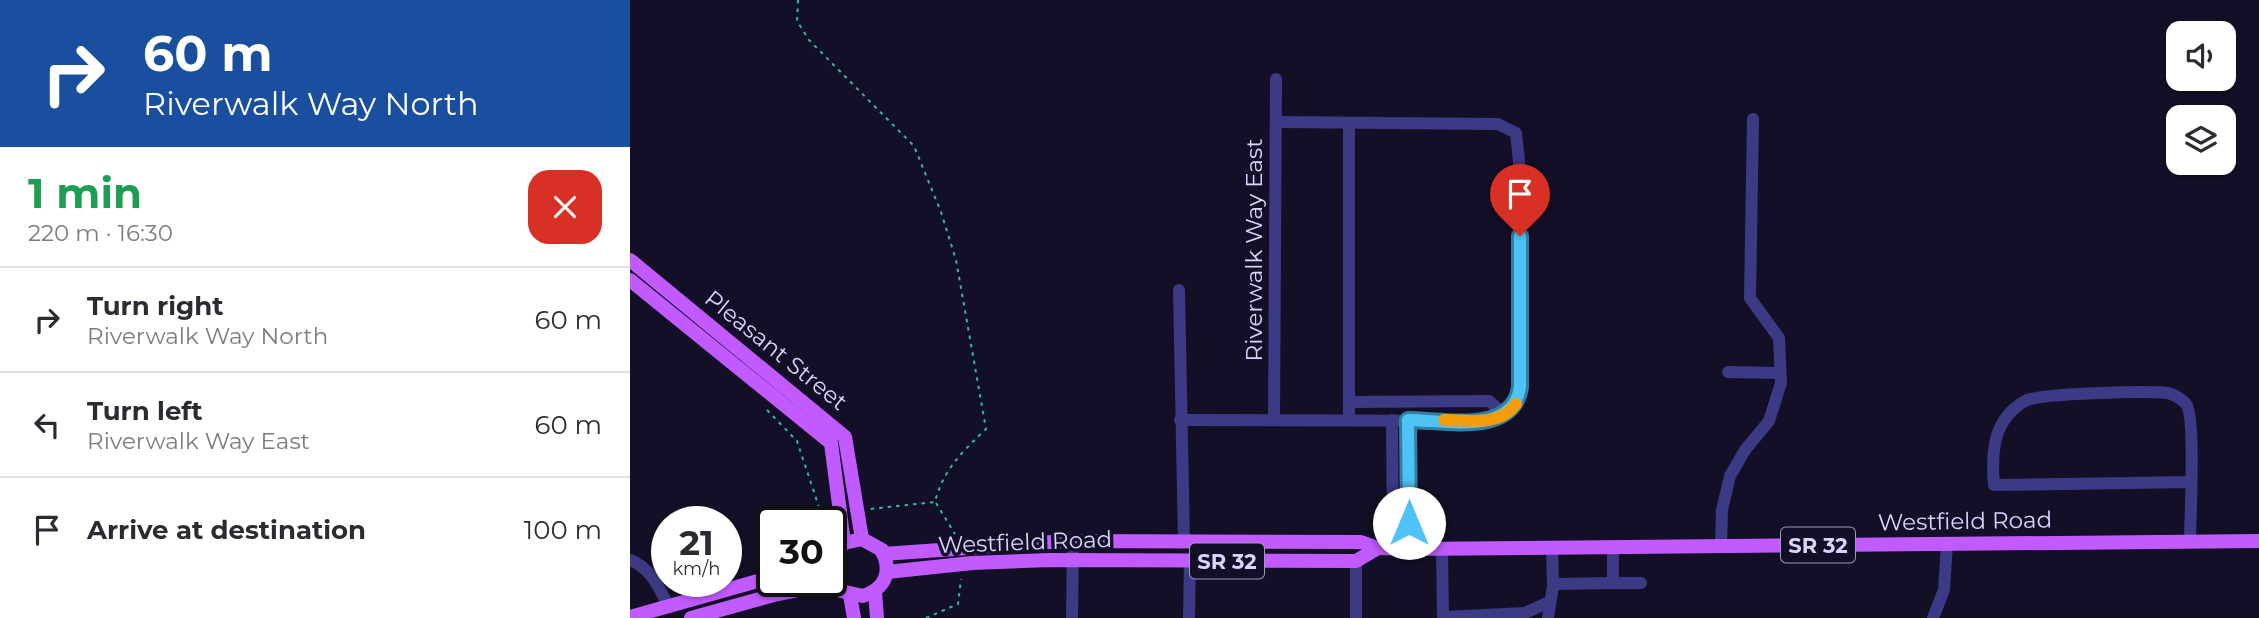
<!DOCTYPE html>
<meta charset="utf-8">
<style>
body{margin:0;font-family:Montserrat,sans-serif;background:#f7f7f7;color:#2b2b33;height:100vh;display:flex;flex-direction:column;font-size:26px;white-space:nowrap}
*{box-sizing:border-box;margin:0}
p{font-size:23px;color:#7c7c81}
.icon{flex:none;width:38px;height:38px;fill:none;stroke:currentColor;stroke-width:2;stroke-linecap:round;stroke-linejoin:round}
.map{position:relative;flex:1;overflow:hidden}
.panel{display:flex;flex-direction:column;background:#fff;width:630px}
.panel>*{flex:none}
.hud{background:#1a4fa0;color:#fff;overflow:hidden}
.buttons{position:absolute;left:1536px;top:21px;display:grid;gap:14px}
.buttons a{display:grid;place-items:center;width:70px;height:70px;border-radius:14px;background:#fff;box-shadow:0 2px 5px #0004;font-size:35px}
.speed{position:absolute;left:21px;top:506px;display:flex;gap:14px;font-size:35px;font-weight:700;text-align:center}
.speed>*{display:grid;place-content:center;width:91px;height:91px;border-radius:50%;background:#fff;box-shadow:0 2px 5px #0004;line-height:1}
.speed small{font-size:18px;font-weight:400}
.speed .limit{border:4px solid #111;border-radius:10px;background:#fff;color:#111}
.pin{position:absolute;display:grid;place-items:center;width:60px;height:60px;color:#fff;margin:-72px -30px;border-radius:50% 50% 50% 0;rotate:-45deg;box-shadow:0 0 7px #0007}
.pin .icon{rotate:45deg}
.me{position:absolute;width:77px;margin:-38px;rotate:0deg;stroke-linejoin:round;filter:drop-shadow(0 0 5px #0008)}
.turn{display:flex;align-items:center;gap:24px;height:147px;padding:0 28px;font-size:32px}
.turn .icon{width:91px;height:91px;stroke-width:2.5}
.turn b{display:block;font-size:49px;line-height:60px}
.round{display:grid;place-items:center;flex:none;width:74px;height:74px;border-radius:21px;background:#f7f7f7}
.head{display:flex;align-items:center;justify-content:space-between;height:119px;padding:0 28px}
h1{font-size:42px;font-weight:700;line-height:52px;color:#1e9e55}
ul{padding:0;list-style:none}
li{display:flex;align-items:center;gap:21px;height:105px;padding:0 28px;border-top:2px solid #e1e1e2}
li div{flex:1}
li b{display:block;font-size:26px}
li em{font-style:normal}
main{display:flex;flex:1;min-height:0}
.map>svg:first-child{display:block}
</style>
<main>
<section class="panel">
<div class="hud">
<div class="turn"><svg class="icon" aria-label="right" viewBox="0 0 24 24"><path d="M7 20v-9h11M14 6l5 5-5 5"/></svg><div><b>60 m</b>Riverwalk Way North</div></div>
</div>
<div class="head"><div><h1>1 min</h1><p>220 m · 16:30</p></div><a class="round" style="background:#d93025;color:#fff"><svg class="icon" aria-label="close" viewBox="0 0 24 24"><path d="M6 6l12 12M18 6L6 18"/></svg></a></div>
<ul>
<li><svg class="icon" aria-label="right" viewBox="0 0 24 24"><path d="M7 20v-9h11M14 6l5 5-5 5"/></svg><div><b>Turn right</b><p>Riverwalk Way North</p></div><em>60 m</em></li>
<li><svg class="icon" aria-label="left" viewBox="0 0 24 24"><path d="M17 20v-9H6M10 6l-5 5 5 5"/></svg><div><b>Turn left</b><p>Riverwalk Way East</p></div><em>60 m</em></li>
<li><svg class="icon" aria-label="arrive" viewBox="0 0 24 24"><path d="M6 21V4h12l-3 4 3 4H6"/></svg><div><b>Arrive at destination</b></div><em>100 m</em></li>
</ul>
</section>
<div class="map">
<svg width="1629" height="618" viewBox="0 0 1629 618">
<rect width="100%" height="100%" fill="#130f26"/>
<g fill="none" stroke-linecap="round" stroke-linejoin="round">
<g stroke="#2fb8b0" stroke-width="2" stroke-dasharray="3.5 5" stroke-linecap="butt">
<path d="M168,0l-1,21 12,19 105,106 27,66 15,48 30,169c-24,23 -43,41 -51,73l-65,7"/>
<path d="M137,410l30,31 23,69h8"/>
<path d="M306,503l19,31"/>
<path d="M296,618l32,-14 3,-25"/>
</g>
<g stroke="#3d3a85" stroke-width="12">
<path d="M719,124v296"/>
<path d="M549,290l5,252"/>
<path d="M1098,372l52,1"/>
<path d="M719,402l140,-1 16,14"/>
<path d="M550,420l303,1 27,-10 9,-15v-235l-3,-28 -18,-9 -222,-2"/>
<path d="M644,420l2,-341"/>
<path d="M762,420l1,129"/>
<path d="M778,420l1,129"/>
<path d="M1560,542c0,-22 6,-126 -4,-138 -3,-4 -12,-10 -18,-11 -20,-2 -128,0 -143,8 -32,18 -34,52 -31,84l197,-3"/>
<path d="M1091,546l1,-36 8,-34 15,-26 24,-29 12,-38 -2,-45 -29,-40 3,-179"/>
<path d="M983,547v33l5,3h23"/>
<path d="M812,548l1,69 82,-4 24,-11"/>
<path d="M0,560c19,7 29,26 37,44"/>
<path d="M923,584l65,-1"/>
<path d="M442,618l1,-77"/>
<path d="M559,618l1,-57"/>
<path d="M726,618v-57"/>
<path d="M918,618l5,-32 -1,-39"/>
<path d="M1303,618l11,-28 3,-46"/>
</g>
<g stroke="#c25bff" stroke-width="14">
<path d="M0,260l215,177 17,102"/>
<path d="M0,280l201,163 13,100"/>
<path d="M253,554l183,-13 295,1 17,6 31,1 850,-8"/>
<path d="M201,560l13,-17 18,-4 20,11c10,22 4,38 -19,46l-22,-5 -10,-16"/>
<path d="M257,572l85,-9 78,-3 306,1 22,-13"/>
<path d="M245,592l2,26"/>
<path d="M220,595l4,23"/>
<path d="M0,617l142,-40"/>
<path d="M61,618l83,-23 60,-12"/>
</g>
</g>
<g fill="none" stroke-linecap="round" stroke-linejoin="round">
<defs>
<path id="route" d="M779,523l-1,-103c37,0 105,16 112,-33v-151"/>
</defs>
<use href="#route" stroke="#337fa1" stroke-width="18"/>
<use href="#route" stroke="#4fc3f7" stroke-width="12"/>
<path stroke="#f59e0b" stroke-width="12" d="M814,420c25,0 56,7 72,-16"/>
</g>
<g text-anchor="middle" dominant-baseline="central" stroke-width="7" stroke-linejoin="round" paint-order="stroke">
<g fill="#130f26" stroke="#9e99be" stroke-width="2">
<rect x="1151" y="527.5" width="74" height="35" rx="5"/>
<rect x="560" y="543.5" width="74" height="35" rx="5"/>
</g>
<g font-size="21" font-weight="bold" fill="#d9d4ff">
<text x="1188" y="545">SR 32</text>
<text x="597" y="561">SR 32</text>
</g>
<g font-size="23" fill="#d9d4ff" stroke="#130f26">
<text transform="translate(624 250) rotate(-90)">Riverwalk Way East</text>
<text transform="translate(146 350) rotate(39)">Pleasant Street</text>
<text transform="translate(1335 521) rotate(-1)">Westfield Road</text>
<text transform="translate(395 542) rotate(-2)">Westfield Road</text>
</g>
</g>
</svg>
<div class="buttons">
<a><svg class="icon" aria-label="sound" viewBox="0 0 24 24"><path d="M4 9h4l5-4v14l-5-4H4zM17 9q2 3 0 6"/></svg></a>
<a><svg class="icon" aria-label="layers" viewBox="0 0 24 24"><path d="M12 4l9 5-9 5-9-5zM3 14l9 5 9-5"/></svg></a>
</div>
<div class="speed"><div>21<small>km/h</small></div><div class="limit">30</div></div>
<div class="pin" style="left:890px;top:236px;background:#d93025"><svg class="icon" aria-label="arrive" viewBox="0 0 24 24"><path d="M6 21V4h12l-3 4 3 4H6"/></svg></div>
<svg class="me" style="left:779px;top:523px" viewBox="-20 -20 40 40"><circle r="19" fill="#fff"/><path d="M0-13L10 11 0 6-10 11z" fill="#4fc3f7"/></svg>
</div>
</main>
